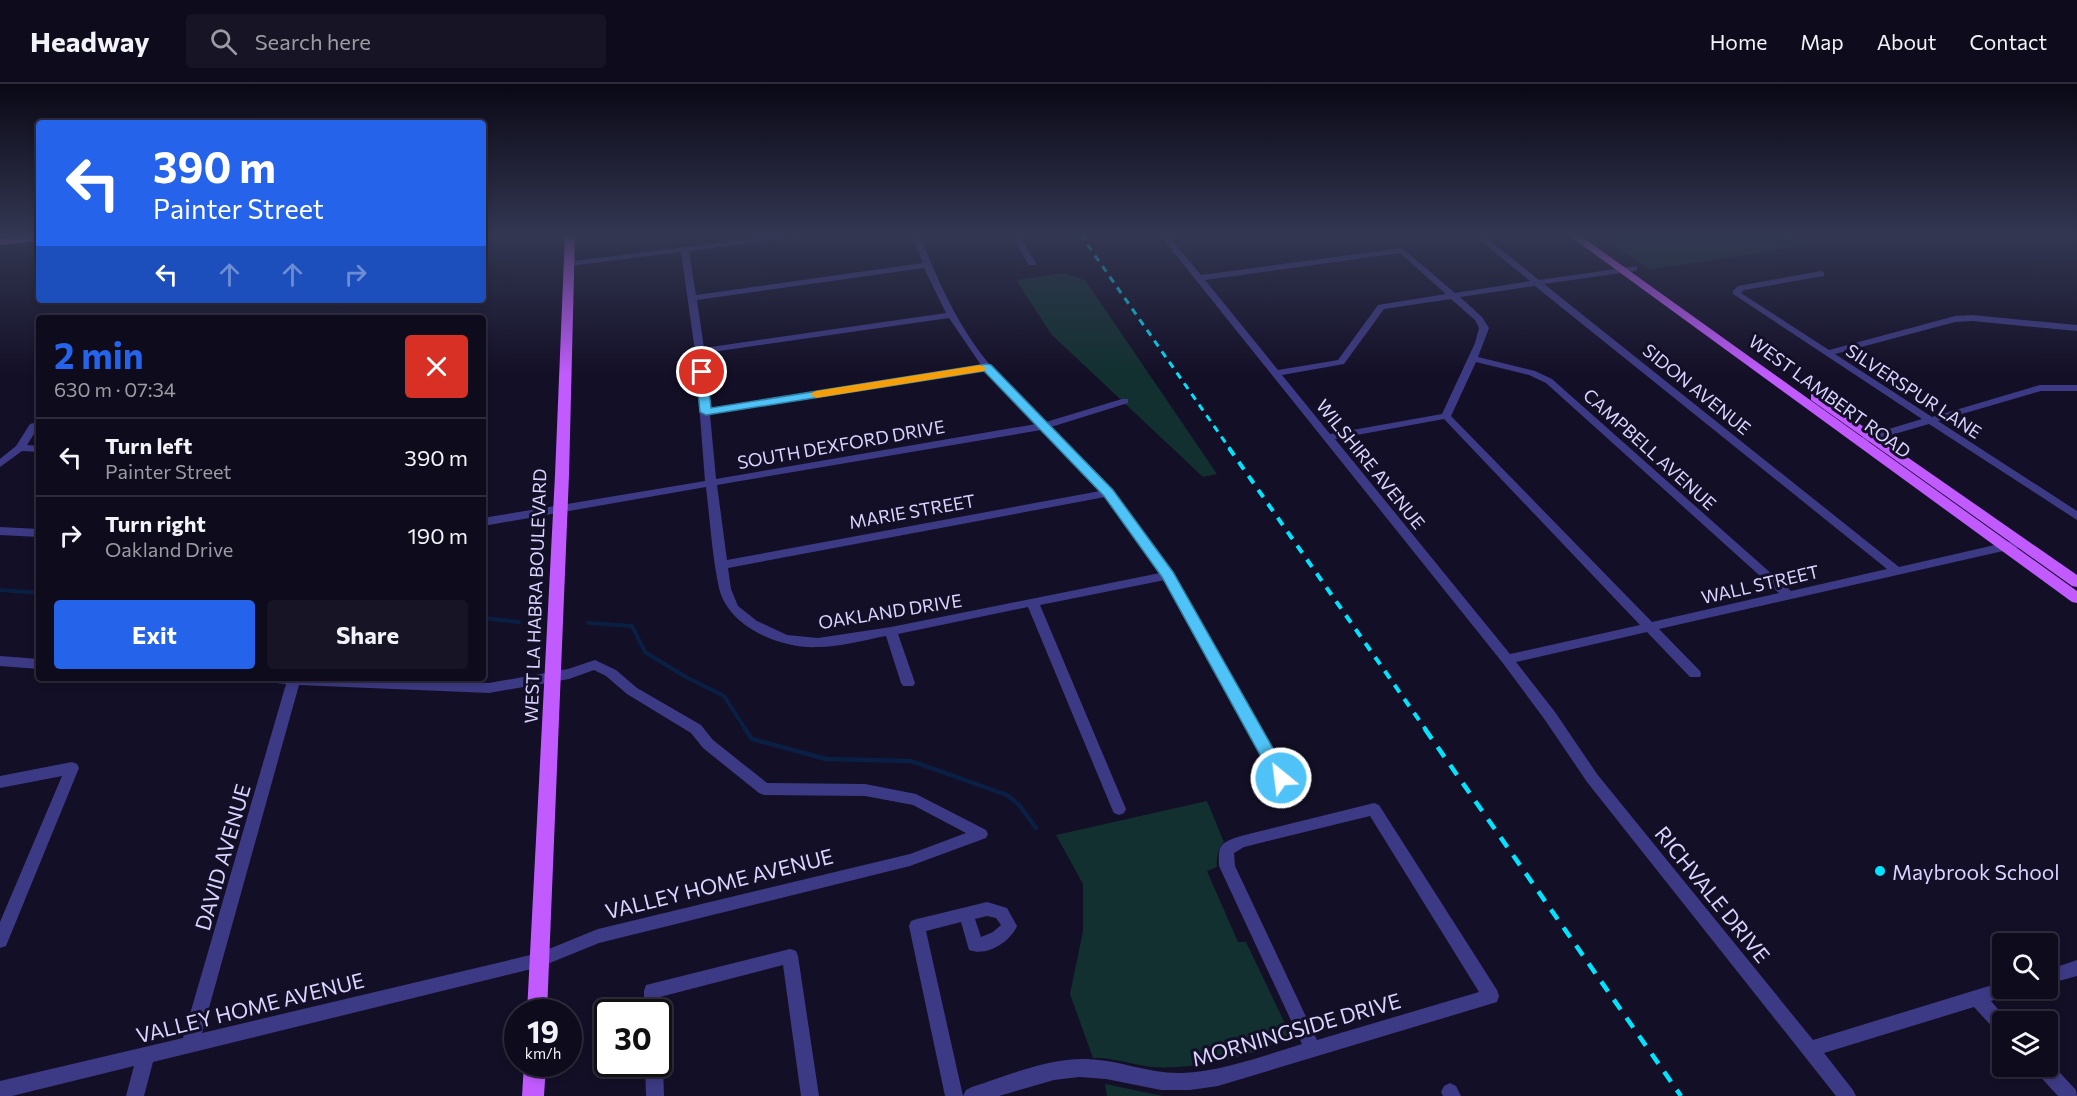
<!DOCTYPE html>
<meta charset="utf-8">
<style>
body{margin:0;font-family:Commissioner,sans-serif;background:#171425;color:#f1f3f6;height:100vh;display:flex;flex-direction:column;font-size:22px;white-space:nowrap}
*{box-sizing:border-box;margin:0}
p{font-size:20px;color:#9b9ba3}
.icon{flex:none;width:33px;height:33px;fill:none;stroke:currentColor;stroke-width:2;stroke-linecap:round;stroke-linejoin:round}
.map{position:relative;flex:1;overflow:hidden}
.drawer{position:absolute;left:36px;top:231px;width:450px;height:366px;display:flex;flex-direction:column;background:#0e0b1c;border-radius:6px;box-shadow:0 3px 9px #0003,0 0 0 2px #2e2b3b}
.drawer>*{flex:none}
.top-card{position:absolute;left:36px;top:36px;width:450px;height:183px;border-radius:6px;box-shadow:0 3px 9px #0003,0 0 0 2px #2e2b3b;background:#2563eb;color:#fff;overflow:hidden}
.fabs{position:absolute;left:1992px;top:849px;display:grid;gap:12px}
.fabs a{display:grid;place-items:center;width:66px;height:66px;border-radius:6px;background:#0e0b1c;box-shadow:0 3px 9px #0003,0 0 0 2px #2e2b3b;font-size:30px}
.speed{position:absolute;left:504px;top:915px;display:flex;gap:12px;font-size:30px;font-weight:700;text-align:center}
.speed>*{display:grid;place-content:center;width:78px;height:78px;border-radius:50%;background:#0e0b1c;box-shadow:0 3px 9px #0003,0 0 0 2px #2e2b3b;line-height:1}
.speed small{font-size:15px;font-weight:400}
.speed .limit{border:3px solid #111;border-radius:9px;background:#fff;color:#111}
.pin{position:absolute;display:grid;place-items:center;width:51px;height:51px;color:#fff;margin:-26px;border:3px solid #fff;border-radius:50%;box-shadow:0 2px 6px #0007}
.me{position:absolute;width:66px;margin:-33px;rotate:331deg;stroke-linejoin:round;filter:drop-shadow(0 0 4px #0008)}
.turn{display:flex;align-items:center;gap:21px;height:126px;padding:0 18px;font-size:27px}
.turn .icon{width:78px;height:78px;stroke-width:2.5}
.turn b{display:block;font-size:42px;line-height:51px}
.lanes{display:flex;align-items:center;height:57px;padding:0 18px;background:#0003;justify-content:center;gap:30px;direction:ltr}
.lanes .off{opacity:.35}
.round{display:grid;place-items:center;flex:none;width:63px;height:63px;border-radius:6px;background:#171425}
.headline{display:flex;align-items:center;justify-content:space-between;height:102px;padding:0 18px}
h1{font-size:36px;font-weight:700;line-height:45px;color:#2563eb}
.primary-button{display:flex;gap:12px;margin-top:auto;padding:12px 18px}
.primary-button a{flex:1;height:69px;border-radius:6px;background:#2563eb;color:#fff;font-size:24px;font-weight:700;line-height:69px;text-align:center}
.primary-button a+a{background:#171425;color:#f1f3f6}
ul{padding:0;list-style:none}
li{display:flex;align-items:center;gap:18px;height:78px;padding:0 18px;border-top:2px solid #2e2b3b}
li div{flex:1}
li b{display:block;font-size:22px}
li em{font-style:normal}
header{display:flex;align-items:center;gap:36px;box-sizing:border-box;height:84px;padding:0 30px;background:#0e0b1c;border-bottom:2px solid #2e2b3b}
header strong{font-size:28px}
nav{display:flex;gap:33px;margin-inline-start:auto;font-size:21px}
.search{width:420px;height:54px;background:#171425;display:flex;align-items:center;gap:15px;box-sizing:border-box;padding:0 21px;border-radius:6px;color:#9b9ba3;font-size:22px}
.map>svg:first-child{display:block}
</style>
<header>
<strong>Headway</strong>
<div class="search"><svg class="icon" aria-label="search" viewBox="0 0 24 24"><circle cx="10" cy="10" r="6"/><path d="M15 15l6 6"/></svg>Search here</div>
<nav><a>Home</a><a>Map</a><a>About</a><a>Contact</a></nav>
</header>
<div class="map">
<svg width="2077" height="1012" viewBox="0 0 2077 1012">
<rect width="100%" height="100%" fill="#130f26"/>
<g fill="#12302f">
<path d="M1599,150h190l19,11 -158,25z"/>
<path d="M1063,189l22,7 132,194 -14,3 -152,-143 -35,-54z"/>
<path d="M1207,717l17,41c-6,5 -8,18 -7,25l-10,4 31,71h8l44,92c-29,23 -101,36 -137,33 -20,-2 -40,-10 -60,-9l-23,-64 13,-63v-47l-27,-49z"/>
<path d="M1105,1000l58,12h-56z"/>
</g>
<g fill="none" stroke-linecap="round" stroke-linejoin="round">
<g stroke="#0a1f44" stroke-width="4">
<path d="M0,506l39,3"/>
<path d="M483,534l36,4"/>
<path d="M588,539l44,3 13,26 41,25 38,19 22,34"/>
</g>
<path stroke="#0a1f44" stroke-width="4.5" d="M745,645l7,10 74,20 85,2 96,34 13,11 16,22"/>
<g fill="#3d3a85" fill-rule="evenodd">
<path d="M788,150h21l-4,2 -116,15 7,44 227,-32 -12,-29h8c19,46 38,92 72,132 17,20 37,38 55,56l76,-23h6v4l-77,24 61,64 60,81 114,202 2,4 -2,4 -5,2 -5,-2 -111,-202 -125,25 86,204 -2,4 -5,2 -5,-2 -2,-4 -84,-202 -130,27 17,49 -2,3h-10l-2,-3 -15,-47c-22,4 -45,11 -68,11 -37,2 -90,-20 -99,-59 -7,-33 -9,-68 -13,-101l-223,39v-8l222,-37 -10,-130 -14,-99 -112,14h-3v-4zM924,184l22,45 -242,35 -7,-48zM949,234l32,47 -271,43 -5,-55zM985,286l51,54 -320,55 -6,-65zM1041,346l59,61 -373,69 -10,-75zM1105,413l55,76 -269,54 -73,11 -31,-3 -30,-14 -19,-15 -7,-17 -3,-21z"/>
<path d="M1010,150h8l18,29 -1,2h-6z"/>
<path d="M1159,150h8l34,41 201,-27 53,45 75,-12 -58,-47h9l58,46 98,-14v4l-3,1 -90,13 355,283 122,-28 4,1 2,3 -2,3 -4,1 -362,82 41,42 1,3 -1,3h-10l-43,-45 -131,30 39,50 42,62 216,266 189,-58v6h15l-2,5 -24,8 18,21h-7v11l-6,-2 -22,-24 -150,46 29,37 3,6h-20l-249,-314 -42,-62 -43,-58zM1400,169l46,41 -68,11 -40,55 -60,10 -73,-90zM1535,202l352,283 -96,22 -239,-212 -17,-8 -57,-14 11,-29 -7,-11 -22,-20zM1451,215l24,21 4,8 -4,15 -33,71 -112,20 -48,-59 62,-11 40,-55zM1476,278l53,13 17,8 233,210 -127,29 -201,-206zM1444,335l196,206 -130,29 -175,-215z"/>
<path d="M1821,187l3,1v4l-80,14 -3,3 88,57 126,-34 17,-1 105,10v6l-105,-10 -17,1 -120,32 97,63 108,-32h37v6h-36l-103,30 139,90v9l-148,-96 -62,18h-8l-1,-2 1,-2 63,-19 -189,-125v-3l5,-5z"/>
<path d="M34,339l5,3 -12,19 12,1v6l-17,-1 -22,16v-8l16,-13 14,-22z"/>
<path d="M0,443l39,2v8l-39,-2z"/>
<path d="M0,572l39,3v10l-39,-3z"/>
<path d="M595,576l21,10 21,18 64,37 12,15 54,43 98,1 51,10 70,36 2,4 -2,4 -76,28 -311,77 -59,24 -387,95 -9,34h-18l8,-30 -122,30h-12v-15l183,-43 103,-354 -33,-3 -1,-3h118l119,5 79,-14zM594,586l12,6 21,18 64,39 12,15 56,45 5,2 101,1 48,9 53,28 -56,21 -312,75 -59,24 -337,80 97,-348 190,8 80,-14z"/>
<path d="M72,678l5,2 2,4 -71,173 -2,5 -6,2v-26l62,-146 -62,12v-12z"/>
<path d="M1374,719l5,2 118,185 2,6 -2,6 -279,84 -28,4h-29l-55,-11 -27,-2 -25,3 -55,16h-36l3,-6 6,-3c37,-12 76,-29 115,-28 33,1 62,15 95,14 41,-2 81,-17 120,-29l-83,-178c-1,-22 1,-23 22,-30zM1370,732l109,176 -162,48 -82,-174 -1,-13 10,-6z"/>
<path d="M987,818l20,6 10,18c-7,16 -30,31 -48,24l-8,-28 -35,9 37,165h-18l-36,-170 2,-5 6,-2zM987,832l9,2 5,7 -8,7 -12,5 -6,-18z"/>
<path d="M790,865l6,2 2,5 21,140h-18l-18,-131 -123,32 -2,19v-4h-14v-21l2,-6z"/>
<path d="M2077,876v16l-29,8v-14z"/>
<path d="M658,973l5,7 1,32h-18l-1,-32h13z"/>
<path d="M2048,976l28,30 1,6h-19l-22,-24 -2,-6h14z"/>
<path d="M1450,999l6,3 5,10h-18l-2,-4 3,-6z"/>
</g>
<g fill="#c25bff" fill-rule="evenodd">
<path d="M565,150h10l-6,241 -22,537h-20l28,-537z"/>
<path d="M1567,150h11l499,357v12l-5,-1z"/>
<path d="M39,151v6l-39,4v-6z"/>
<path d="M1815,309l262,182v12l-5,-1 -261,-186v-6z"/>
<path d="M524,980h22l-2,32h-22z"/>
</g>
<path stroke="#00e5ff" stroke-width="3" stroke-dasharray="7 6" stroke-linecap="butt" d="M1080,150l150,215"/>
<path stroke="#00e5ff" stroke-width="4" stroke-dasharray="9 8" stroke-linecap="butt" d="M1229,364l197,282"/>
<path stroke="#00e5ff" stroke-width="4.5" stroke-dasharray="12 10" stroke-linecap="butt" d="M1425,645l256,367"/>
</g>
<g fill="#1d163a">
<path d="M283,216h43l-40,5z"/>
<path d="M335,216h55l-52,6z"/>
</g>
<linearGradient id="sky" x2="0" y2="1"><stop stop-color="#0a0815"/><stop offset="0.52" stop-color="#333752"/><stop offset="1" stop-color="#333752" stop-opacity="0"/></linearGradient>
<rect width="2077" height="291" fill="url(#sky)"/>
<path fill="#4fc3f7" stroke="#337fa1" stroke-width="1.5" d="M987,280l4,1 122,125 60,82 114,201 2,5 -2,4 -6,2 -6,-2 -113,-205 -58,-81 -120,-125 -278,44 -6,-3 -4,-40 6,-4 5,4 4,36z"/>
<path fill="#f59e0b" d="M980,281l6,3 -2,3 -168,27 -6,-4 6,-3z"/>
<circle fill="#00e5ff" stroke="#130f26" stroke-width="2" cx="1880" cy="787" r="6"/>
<g text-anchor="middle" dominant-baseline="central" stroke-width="6" stroke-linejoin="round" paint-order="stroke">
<g font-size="18" fill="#d9d4ff" stroke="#130f26">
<text transform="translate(1697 305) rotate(39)">SIDON AVENUE</text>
<text transform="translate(1914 307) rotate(33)">SILVERSPUR LANE</text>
<text transform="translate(1830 312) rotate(36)">WEST LAMBERT ROAD</text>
<text transform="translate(841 360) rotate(-10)">SOUTH DEXFORD DRIVE</text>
<text transform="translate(1650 365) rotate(42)">CAMPBELL AVENUE</text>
<text transform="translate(1371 380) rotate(51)">WILSHIRE AVENUE</text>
<text transform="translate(912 427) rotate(-10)">MARIE STREET</text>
<text transform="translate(1760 500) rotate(-13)">WALL STREET</text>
<text transform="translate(535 512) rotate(-88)">WEST LA HABRA BOULEVARD</text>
<text transform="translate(890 527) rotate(-9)">OAKLAND DRIVE</text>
</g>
<g font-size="21" fill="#d9d4ff" stroke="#130f26">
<text transform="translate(222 773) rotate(-74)">DAVID AVENUE</text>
<text transform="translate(719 799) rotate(-14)">VALLEY HOME AVENUE</text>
<text transform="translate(1713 810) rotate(51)">RICHVALE DRIVE</text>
<text transform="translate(250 923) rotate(-14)">VALLEY HOME AVENUE</text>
<text transform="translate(1296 945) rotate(-16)">MORNINGSIDE DRIVE</text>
</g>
<g font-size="21" fill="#d9d4ff" stroke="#130f26" text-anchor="start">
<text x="1892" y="787">Maybrook School</text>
</g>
</g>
</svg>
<div class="fabs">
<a><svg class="icon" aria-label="search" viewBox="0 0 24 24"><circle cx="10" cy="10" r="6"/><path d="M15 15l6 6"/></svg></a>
<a><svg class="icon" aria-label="layers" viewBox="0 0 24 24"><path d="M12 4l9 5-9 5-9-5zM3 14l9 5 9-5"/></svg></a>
</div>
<div class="speed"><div>19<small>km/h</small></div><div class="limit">30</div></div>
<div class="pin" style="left:702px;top:288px;background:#d93025"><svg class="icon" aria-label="arrive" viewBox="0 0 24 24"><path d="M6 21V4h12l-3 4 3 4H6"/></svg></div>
<svg class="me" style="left:1281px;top:694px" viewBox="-20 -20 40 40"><circle r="17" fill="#4fc3f7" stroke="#fff" stroke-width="3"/><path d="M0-11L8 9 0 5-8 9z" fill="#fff"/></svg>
<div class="top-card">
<div class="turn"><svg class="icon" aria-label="left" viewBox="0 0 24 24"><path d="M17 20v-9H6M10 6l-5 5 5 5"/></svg><div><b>390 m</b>Painter Street</div></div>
<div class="lanes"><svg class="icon" aria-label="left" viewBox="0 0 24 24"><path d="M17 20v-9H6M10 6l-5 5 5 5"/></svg><svg class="icon off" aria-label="ahead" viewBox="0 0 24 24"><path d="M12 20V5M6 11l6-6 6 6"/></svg><svg class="icon off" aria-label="ahead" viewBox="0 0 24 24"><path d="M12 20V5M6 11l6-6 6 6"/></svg><svg class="icon off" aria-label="right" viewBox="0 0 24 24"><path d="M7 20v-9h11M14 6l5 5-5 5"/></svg></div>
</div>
<section class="drawer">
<div class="headline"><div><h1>2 min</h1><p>630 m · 07:34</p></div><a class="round" style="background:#d93025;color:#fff"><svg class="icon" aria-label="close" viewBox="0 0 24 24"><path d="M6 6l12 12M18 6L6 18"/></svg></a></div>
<ul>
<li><svg class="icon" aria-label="left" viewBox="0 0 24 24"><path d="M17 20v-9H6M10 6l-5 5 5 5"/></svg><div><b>Turn left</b><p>Painter Street</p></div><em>390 m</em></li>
<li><svg class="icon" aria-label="right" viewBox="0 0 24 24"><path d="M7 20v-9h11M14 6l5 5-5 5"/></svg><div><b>Turn right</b><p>Oakland Drive</p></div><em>190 m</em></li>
</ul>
<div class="primary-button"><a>Exit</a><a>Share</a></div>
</section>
</div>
